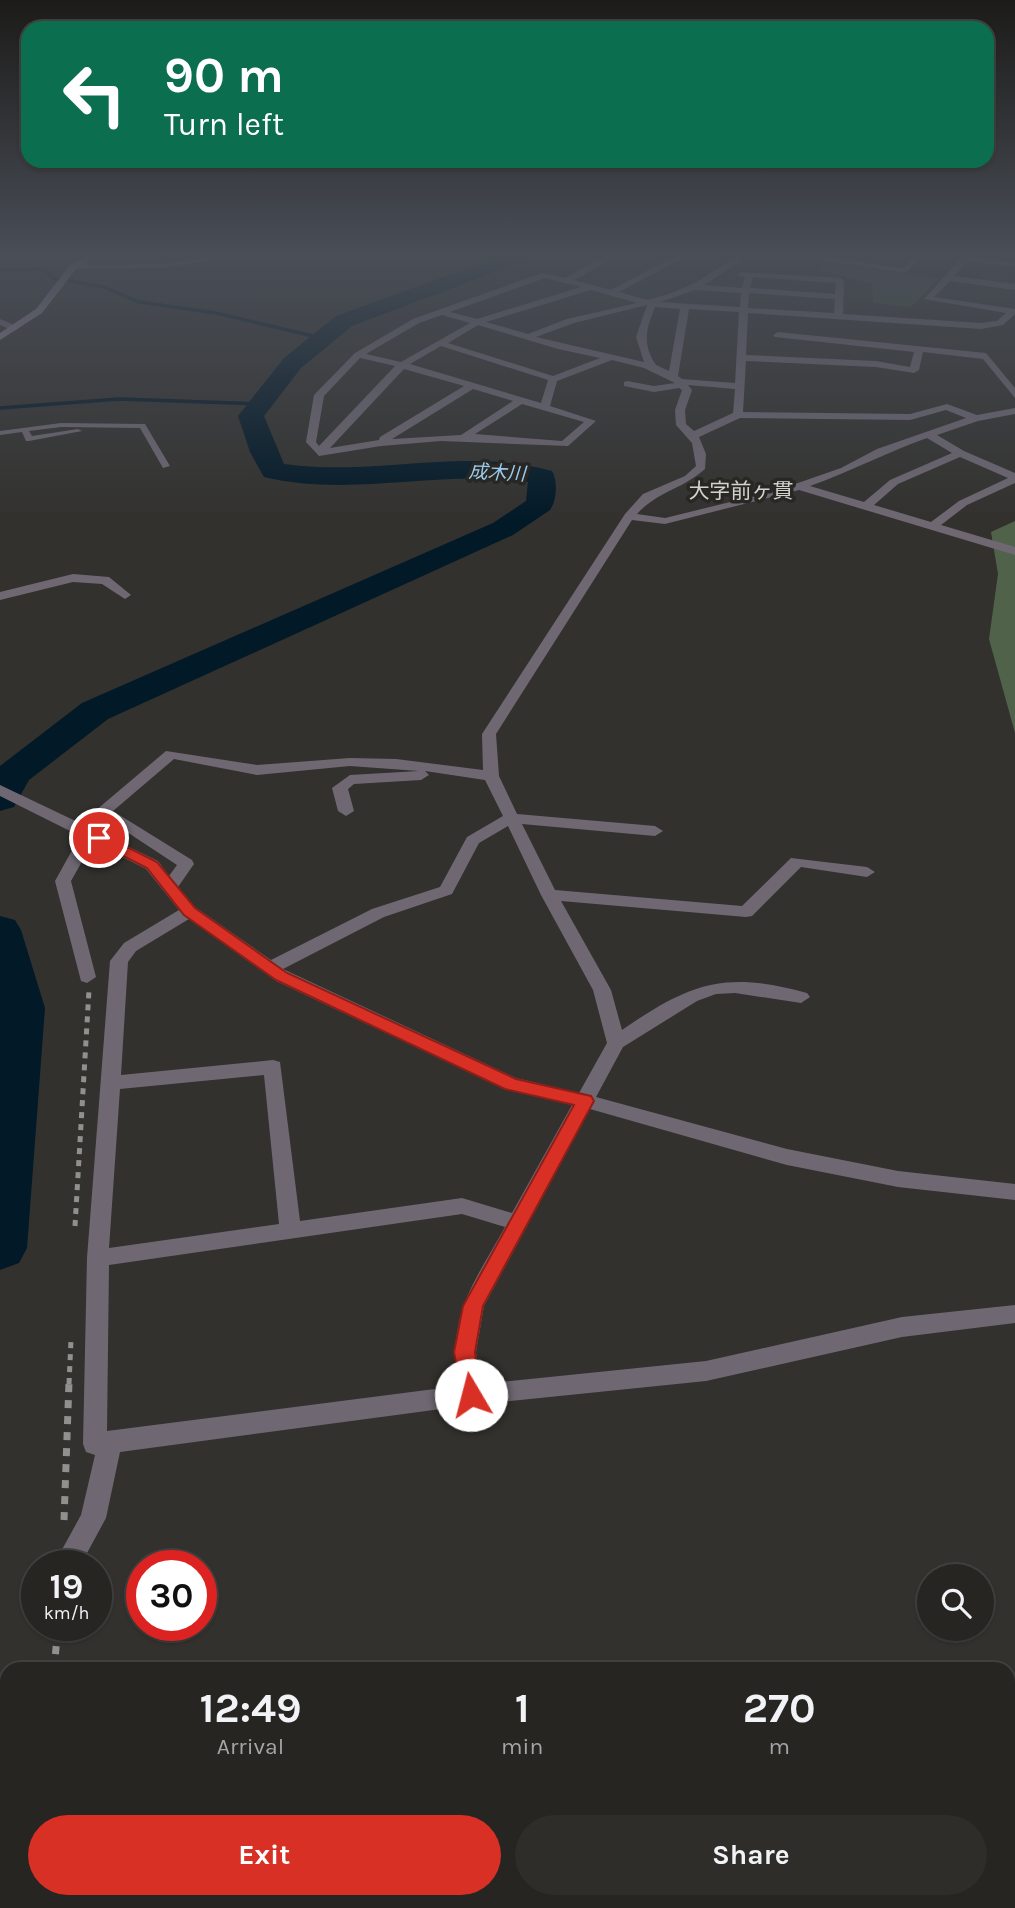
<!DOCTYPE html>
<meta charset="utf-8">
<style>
body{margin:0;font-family:Karla,"Noto Sans JP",sans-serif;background:#2e2d2a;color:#f1f3f6;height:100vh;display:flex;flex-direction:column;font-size:26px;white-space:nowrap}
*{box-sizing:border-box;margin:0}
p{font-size:23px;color:#a4a5a5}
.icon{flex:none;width:38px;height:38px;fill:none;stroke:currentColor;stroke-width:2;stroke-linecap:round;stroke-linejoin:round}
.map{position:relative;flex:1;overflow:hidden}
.sheet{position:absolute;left:0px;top:1662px;width:1015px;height:247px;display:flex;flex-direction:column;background:#262522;border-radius:21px 21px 0 0;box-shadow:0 2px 5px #0004,0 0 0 2px #424240}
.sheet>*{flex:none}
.guide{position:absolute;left:21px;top:21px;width:973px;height:147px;border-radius:21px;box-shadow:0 2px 5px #0004,0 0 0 2px #424240;background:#0b6e4f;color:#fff;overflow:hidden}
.tools{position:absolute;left:917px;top:1564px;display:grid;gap:14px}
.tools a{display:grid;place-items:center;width:77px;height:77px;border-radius:50%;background:#262522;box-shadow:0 2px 5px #0004,0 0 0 2px #424240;font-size:35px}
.speed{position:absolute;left:21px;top:1550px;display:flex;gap:14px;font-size:35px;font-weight:700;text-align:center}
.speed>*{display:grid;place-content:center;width:91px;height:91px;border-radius:50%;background:#262522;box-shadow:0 2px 5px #0004,0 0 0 2px #424240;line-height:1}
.speed small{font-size:18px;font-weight:400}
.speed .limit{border:10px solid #d22;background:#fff;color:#111}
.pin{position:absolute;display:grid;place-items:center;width:60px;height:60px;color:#fff;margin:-30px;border:4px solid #fff;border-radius:50%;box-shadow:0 2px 7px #0007}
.me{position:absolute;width:77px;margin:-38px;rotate:352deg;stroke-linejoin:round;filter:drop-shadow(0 0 5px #0008)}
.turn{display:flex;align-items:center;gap:24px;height:147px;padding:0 28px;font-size:32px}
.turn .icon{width:91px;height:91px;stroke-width:2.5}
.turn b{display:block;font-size:49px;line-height:60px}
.eta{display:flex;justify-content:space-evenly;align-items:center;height:119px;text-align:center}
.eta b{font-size:42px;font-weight:700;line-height:49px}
.action{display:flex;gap:14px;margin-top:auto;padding:14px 28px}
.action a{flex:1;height:80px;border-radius:42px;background:#d93025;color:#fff;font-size:28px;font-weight:700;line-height:80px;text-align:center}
.action a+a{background:#2e2d2a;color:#f1f3f6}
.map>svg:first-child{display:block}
</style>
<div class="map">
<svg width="1015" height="1908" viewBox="0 0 1015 1908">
<rect width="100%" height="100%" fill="#32312e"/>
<path fill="#3f4e39" d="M829,261l110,18 -28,28 -38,-4 -1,-19 -54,-14z"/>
<path fill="#51624b" d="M1015,521v212l-26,-94 9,-65 -7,-42z"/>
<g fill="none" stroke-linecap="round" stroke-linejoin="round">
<g stroke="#021927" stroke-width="3.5">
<path d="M0,270l44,-1 9,9 51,9 35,15 77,11 101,24"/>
<path d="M0,408l119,-9 141,5"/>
</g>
<g fill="#021927" fill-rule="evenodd">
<path d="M507,254h28l-3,4 -180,68 -51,42 -37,48 20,48c88,13 181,-18 268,7 6,10 5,29 -2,39l-37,25 -405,184 -79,61 -15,27 -14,4v-45l82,-63 411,-180 33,-22 2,-19c-88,-13 -177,16 -264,-5l-14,-25 -12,-36 46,-58 52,-42z"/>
<path d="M0,916l15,4 6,10 24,78 -18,240 -8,15 -19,7z"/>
</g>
<g stroke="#91908e" stroke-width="5" stroke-dasharray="6 6" stroke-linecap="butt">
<path d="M75,1226l14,-236"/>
<path d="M69,1384l2,-44"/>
</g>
<g stroke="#91908e" stroke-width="7" stroke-dasharray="8 8" stroke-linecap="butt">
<path d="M64,1520l5,-138"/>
<path d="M54,1670l4,-44"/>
<path d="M52,1902v6"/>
</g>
<path fill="#6f6873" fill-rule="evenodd" d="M61,423l84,1 25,42 -7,2 -23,-40 -79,-1 -32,4 3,5 46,-7 4,2 -53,10h-3l-4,-9 -22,3v-4z"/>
<g fill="#6f6873" fill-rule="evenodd">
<path d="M231,254h19l-88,14 -89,1 -4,-2 4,-2 89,-1z"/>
<path d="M608,254h8v3l-42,23 37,10 68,-36h24l-18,3 -66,35 28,8 22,-6 26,-11 39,-25 -3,-4h8l2,7 -37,24 38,3 3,-11 -8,-1 3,-4 100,6 4,3 -1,33 138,9 16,-2 9,-8 -82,-14 39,-43 52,7v4l-47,-6 -14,15 61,8v6l-65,-9 -16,16 81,12v5l-12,11 -22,4 -233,-16 -2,42 130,6 34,6 4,-15 -139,-15 -2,-2 5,-3 208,21 29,35v10l-32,-39 -60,-7 -4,18 -5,3 -38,-6 -130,-6 -3,51 167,2 37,-10 30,11 38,-7v6l-37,7 -41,14 27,16 51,22v10l-48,22 -26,20 74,22v8l-216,-65 -134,34 -33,-4 -136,214 3,42 18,38 138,12 8,5 -8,5 -133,-12 33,66 187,16 49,-48 76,9 8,5 -8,5 -66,-10 -49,49 -6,1 -185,-16 50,89 11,40c68,-47 103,-60 185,-37l3,4 -9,6 -66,-10 -19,1 -19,7 -74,46 -27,50 191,52 111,22 117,13v16l-117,-13 -111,-22 -197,-56 -106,197 -8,46 5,32 225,-23 196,-44 113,-12v18l-113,14 -196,44 -235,24 -351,47 -14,66 -26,48h-27l28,-51 14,-60 -9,-3 -3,-8 4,-186 23,-297 14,-18 55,-33 -33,-41 -53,-27 -22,39 25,96 -9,6 -6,-2 -26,-100 25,-45 -80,-40v-11l86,41 3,-5h12l2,3 -5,8 60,29 11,15 8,-11 -82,-54 71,-60 91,14 93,-7 46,1 87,11 -1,-36 143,-220 18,-20 42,-18 11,-10 -4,-23 -16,-18 -1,-15 7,-20 -3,-2 -25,4 -30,-6v-4l3,-1 27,5 21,-3 -31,-15 -32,-8 -55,21 -7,25 46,15 -28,25 -127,-5 -60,5 -62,10 -13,-14 8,-47 41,-42 58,-34 25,-9 104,-37 23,5zM753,277l83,6 -1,11 -85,-6zM545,278l36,9 -104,32 -27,-7zM591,290l46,13 -70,16 -39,15 -42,-12zM695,290l46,3 -1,14 -80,-5zM749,293l86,6 -1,14 -86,-5zM647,305l-11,32 8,25 -108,-25 38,-14zM655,307l25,2 -11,62 -13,-6c-14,-21 -10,-36 -1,-58zM689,309l50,3 -4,71 -53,-4 -4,-3zM442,315l28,8 -69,39 -35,-8 53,-31zM478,325l80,24 42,9 -47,18 -105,-33zM441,346l107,34 -7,23 -131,-39zM360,358l35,8 -76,80 -3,-4 8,-46zM404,369l60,17 -84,51 -1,3 -49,8zM688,385l47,4 -2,24 -39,18 -8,-7 -1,-14 7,-20zM473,389l40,12 -52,34 -69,4zM522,404l62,18 -22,19 -87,-7zM946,410l20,8 -89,31 -36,19 -66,23 -110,27 -28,-4c21,-23 46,-25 68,-45l1,-15 -7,-17 41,-19 170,2zM927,438l25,15 -62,27 -26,22 -54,-16c40,-14 77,-34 117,-48zM960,457l48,21 -49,23 -28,21 -57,-17 24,-21zM174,759l83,16 93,-9 69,5 -69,4 -18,13 6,23 8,5 8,-5 -6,-22 6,-5 67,-4 8,-5 -4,-4 60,9 18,36 -36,21 -27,50 -68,22 -101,51 -76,-53 -17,-20 16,-23 -2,-4 -79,-49zM508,826l33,69 52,95 14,53 -28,50 -63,-15 -233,-109 101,-52 68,-23 27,-51zM189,919l87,62 228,108 68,16 -60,108 -50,-15 -162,23 -20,-159 -7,-2 -152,15 7,-113 8,-11zM264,1075l15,149 -170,24 11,-159zM462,1214l43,13c-34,61 -57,87 -47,159l-351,45 2,-166z"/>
<path d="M783,254h19l101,14 13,-14h8l-19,19z"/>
<path d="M0,319l17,7 2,2 -5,3 -14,-6z"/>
<path d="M73,574l36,3 22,18 -6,4 -23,-15 -29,-2 -73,18v-8z"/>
</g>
<path fill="#918698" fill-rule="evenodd" d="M90,254h9l-23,15 -34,44 -42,27v-7l36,-24 34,-44z"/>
</g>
<linearGradient id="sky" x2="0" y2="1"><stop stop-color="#1c1b19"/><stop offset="0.49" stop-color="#494e57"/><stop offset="1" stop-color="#494e57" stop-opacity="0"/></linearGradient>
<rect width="1015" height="521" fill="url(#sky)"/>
<path fill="#d93025" stroke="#8d1f18" stroke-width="2" d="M99,833l58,29 38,46 92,65 229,106 75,17 3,5 -111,205 -8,46 6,43 -3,7 -7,3 -8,-3 -9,-50 9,-46 111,-201 -69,-16 -229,-109 -92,-65 -37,-47 -53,-27v-6z"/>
<g text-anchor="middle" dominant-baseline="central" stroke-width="7" stroke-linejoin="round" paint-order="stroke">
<g font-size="19" font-style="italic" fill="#9ce" stroke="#282724">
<text transform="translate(497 473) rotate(3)">成木川</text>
</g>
<g font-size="21" fill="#d3d2cd" stroke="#282724">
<text x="741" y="491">大字前ヶ貫</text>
</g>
</g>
</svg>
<div class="tools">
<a><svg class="icon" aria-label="search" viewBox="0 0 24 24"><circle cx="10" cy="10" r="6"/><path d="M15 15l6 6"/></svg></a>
</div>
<div class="speed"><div>19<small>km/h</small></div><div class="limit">30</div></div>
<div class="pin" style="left:99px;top:838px;background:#d93025"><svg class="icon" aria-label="arrive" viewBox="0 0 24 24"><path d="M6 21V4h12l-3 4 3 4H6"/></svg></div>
<svg class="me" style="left:471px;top:1395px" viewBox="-20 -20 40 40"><circle r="19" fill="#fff"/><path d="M0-13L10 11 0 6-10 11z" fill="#d93025"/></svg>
<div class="guide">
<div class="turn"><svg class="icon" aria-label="left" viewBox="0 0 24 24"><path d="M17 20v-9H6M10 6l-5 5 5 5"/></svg><div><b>90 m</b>Turn left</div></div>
</div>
<section class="sheet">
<div class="eta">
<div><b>12:49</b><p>Arrival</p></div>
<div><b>1</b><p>min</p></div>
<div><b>270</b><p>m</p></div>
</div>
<div class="action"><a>Exit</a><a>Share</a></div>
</section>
</div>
